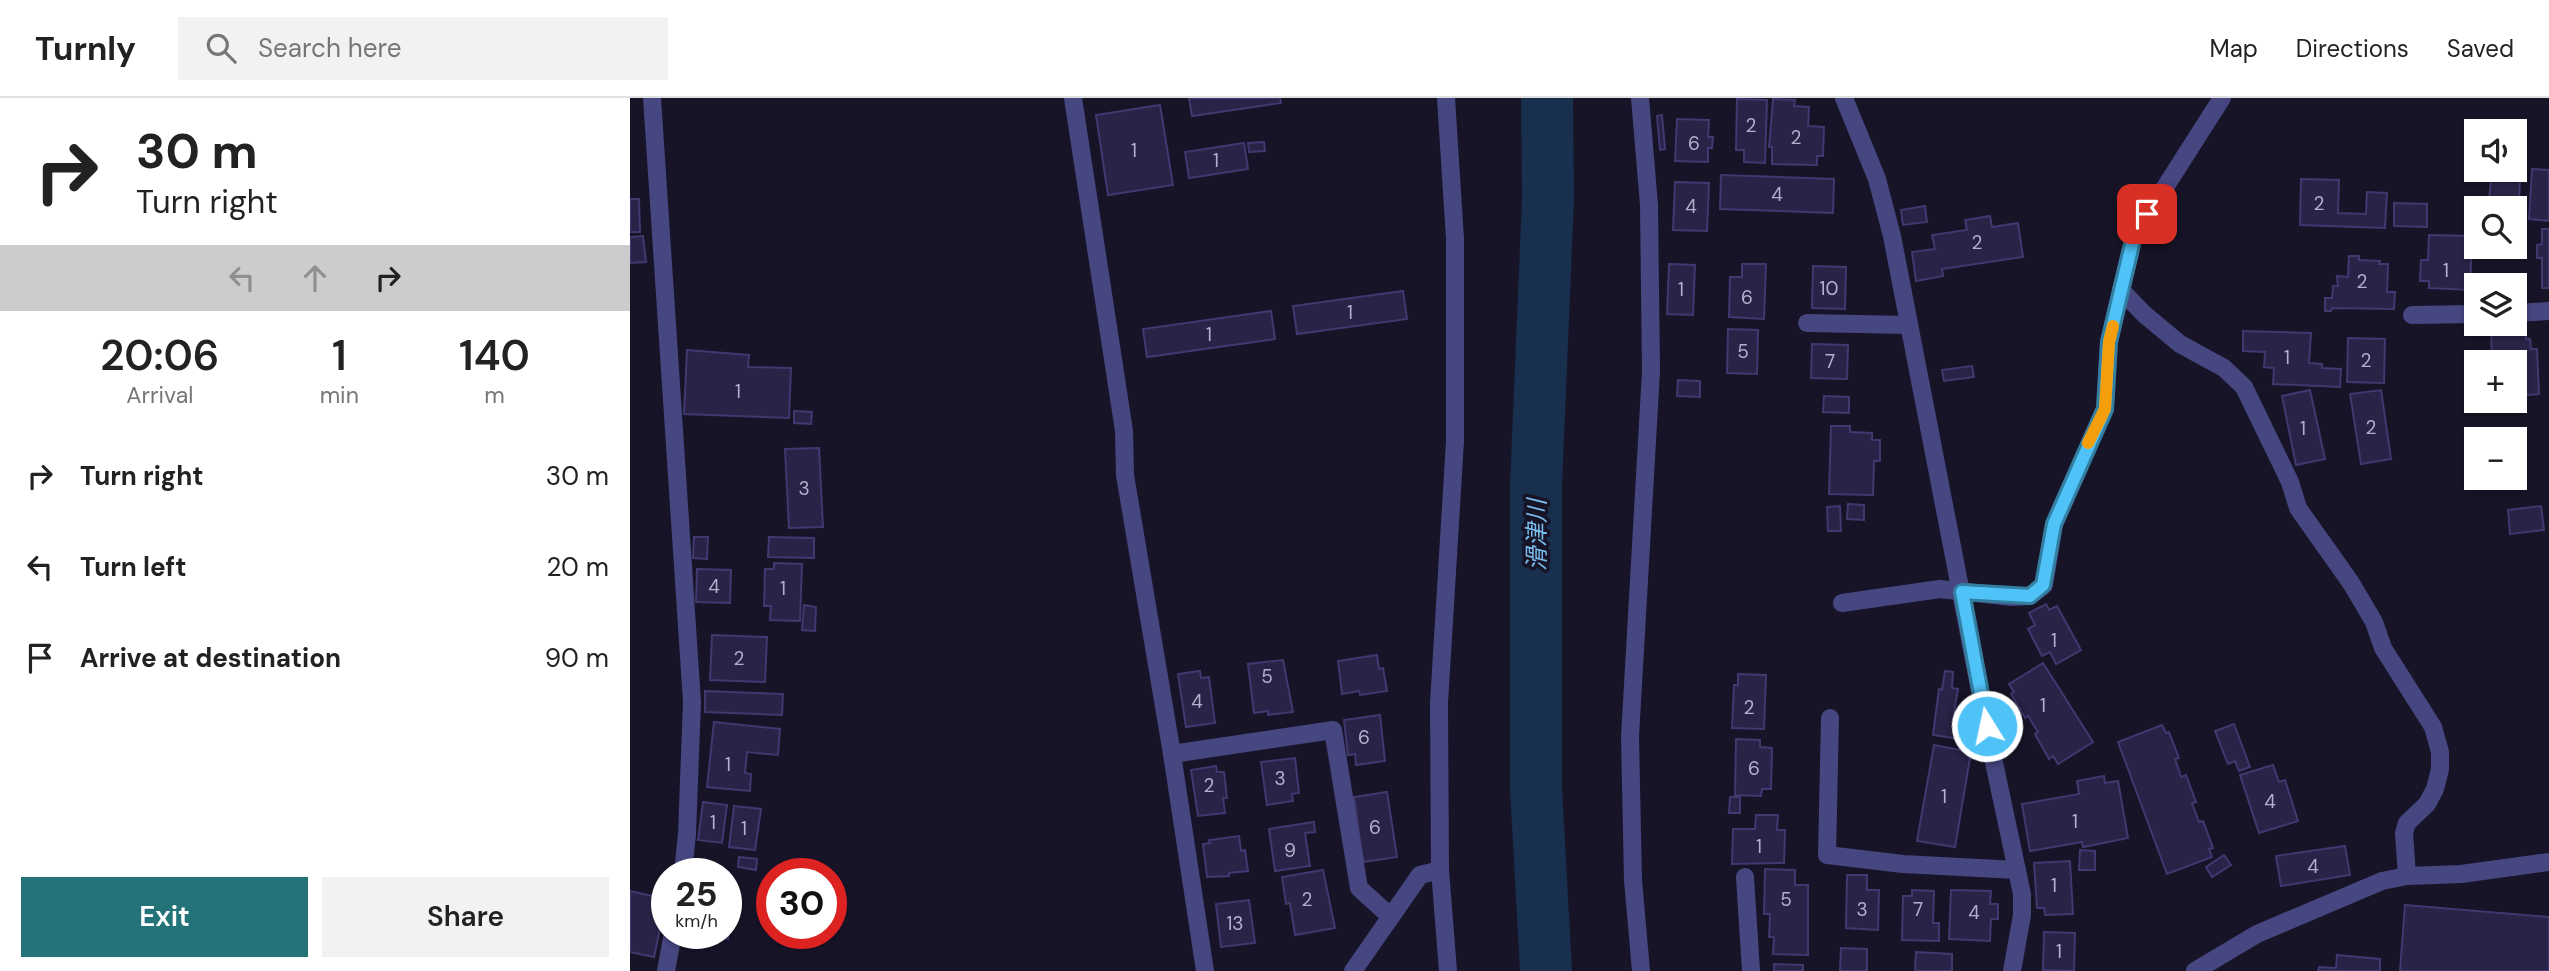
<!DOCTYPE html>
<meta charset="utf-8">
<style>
body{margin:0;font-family:"DM Sans","Noto Sans JP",sans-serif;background:#f2f2f2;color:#222;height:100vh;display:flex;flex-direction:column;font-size:26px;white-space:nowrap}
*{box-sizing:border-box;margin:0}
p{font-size:23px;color:#767676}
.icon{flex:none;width:38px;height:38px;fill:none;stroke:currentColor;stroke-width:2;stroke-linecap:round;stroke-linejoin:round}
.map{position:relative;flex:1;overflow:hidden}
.details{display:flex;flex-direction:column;background:#fff;width:630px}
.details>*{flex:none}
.hud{background:#fff;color:#222;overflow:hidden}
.buttons{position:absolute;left:1834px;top:21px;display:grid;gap:14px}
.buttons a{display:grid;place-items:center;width:63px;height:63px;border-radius:0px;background:#fff;box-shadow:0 2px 5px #0004;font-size:35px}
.speed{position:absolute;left:21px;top:760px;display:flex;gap:14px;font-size:35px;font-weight:700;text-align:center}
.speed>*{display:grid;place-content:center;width:91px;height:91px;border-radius:50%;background:#fff;box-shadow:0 2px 5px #0004;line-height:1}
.speed small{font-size:18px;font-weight:400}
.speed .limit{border:10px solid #d22;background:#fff;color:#111}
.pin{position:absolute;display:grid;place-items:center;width:60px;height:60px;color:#fff;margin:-30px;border-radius:14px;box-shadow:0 4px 10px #0006}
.me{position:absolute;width:77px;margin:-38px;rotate:350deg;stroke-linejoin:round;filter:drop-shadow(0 0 5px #0008)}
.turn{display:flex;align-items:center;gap:24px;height:147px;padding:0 21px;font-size:32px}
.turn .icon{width:91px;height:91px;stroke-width:2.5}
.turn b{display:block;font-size:49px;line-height:60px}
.lanes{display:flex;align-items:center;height:66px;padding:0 21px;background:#0003;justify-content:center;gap:35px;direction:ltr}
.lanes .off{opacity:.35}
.eta{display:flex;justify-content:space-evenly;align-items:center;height:119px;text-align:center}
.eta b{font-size:42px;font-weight:600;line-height:49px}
.cta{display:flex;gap:14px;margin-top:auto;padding:14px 21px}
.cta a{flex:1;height:80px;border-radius:0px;background:#237378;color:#fff;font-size:28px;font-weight:600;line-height:80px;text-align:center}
.cta a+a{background:#f2f2f2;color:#222}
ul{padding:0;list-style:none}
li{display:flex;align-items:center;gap:21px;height:91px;padding:0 21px}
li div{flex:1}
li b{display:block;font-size:26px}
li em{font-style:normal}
header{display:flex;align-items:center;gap:42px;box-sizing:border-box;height:98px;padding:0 35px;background:#fff;border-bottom:2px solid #e0e0e0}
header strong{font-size:33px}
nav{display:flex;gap:38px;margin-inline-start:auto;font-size:24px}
.search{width:490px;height:63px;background:#f2f2f2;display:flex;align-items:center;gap:18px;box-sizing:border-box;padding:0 24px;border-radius:0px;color:#767676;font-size:26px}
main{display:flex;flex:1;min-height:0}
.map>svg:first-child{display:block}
</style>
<header>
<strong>Turnly</strong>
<div class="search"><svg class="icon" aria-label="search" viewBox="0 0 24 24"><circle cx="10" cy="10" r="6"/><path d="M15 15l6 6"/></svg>Search here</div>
<nav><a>Map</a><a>Directions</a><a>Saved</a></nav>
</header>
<main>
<section class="details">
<div class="hud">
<div class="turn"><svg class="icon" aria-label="right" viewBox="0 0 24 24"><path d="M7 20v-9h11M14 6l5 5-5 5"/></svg><div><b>30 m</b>Turn right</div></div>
<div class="lanes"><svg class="icon off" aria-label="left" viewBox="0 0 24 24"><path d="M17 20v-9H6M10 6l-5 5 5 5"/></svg><svg class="icon off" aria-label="ahead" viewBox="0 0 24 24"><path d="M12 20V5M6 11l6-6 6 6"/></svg><svg class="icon" aria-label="right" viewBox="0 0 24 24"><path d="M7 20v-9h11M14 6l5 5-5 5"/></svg></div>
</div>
<div class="eta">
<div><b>20:06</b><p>Arrival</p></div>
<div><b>1</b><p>min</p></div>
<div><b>140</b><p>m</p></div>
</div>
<ul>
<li><svg class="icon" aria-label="right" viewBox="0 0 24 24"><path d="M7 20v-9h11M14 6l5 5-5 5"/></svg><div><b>Turn right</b></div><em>30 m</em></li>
<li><svg class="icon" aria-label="left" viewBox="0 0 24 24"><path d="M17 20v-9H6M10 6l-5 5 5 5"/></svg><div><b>Turn left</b></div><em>20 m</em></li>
<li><svg class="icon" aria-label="arrive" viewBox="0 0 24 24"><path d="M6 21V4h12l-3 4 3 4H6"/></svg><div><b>Arrive at destination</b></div><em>90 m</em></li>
</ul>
<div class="cta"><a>Exit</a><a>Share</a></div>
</section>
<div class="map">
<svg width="1919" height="873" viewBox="0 0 1919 873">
<rect width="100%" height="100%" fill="#171428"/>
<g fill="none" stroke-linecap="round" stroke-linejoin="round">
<path stroke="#182f4d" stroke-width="52" d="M916,873l-10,-183v-302l12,-287 -1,-101"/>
</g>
<g fill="#292347" stroke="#413870" stroke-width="2">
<path d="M559,0h91l1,5 -89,13z"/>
<path d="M1107,1l30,1 -2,63 -21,-1v-12h-8z"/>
<path d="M1143,1l22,1 -1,6 15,1 -1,19 16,1 -1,29h-6v9l-45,-1v-17h-3z"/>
<path d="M530,7l13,80 -65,10 -12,-80z"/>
<path d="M1032,17l3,34 -5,1 -3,-34z"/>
<path d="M1047,21l32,1 -1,17h5l-1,11h-4v14l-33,-1z"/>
<path d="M634,44l1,9 -16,1 -1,-9z"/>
<path d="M614,45l4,26 -59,9 -4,-26z"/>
<path d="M1902,71l17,1v51l-20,-2z"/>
<path d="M1862,73l18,1v6l10,1 -2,45h-3v-16h-27z"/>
<path d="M1091,77l113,4 -1,34 -113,-4z"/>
<path d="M1671,81l38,1 -1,33 28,1 1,-22 20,1 -2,35 -85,-3z"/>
<path d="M1045,84l34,1 -2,48 -34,-1z"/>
<path d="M0,101h9l1,33h-10z"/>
<path d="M1764,105l33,1v23l-33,-1z"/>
<path d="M1295,108l2,16 -24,3 -2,-15z"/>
<path d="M1360,118l2,11 26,-4 5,34 -81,12 1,7 -27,5 -4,-29 23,-3 -3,-14 35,-5 -2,-10z"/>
<path d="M1912,131h7v59h-7v-30h-5v-13l5,-1z"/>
<path d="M1799,137l43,1 -2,54 -41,-2v-7h-9l1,-21h7z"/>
<path d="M13,138l3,26 -16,1v-26z"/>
<path d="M1719,158h10v4l21,1 -1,3h9l-1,28h8l-1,17 -62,-1 -1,3h-6v-13h7l1,-12h5l-1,-10 11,1z"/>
<path d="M1039,166l26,1 -2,50 -26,-1z"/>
<path d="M1112,166h24l-2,55 -35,-2 1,-40h12z"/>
<path d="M1183,168l33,1 -1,42 -33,-1z"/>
<path d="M773,193l4,28 -110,15 -4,-28z"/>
<path d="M641,213l4,28 -128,18 -4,-28z"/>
<path d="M1896,228v13h4l1,10h6l2,45 -24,2v-34h-23l-1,-35z"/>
<path d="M1098,231l30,1 -1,44 -30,-1z"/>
<path d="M1613,233l68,2 -2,30 13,1v4l19,1 -1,18 -67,-3 1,-16 -10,-1 1,-15 -22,-1z"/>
<path d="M1718,240l37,1 -1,44 -37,-1z"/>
<path d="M1182,246l36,1 -1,34 -36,-1z"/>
<path d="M57,252l62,5 -1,12 43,1 -2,50 -105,-4z"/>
<path d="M1342,268l2,11 -30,4 -2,-11z"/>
<path d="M1048,282l22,1v16l-23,-1z"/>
<path d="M1680,292l15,69 -29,6 -14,-69z"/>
<path d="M1751,292l10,69 -30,5 -11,-70z"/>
<path d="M1194,298l25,1v16l-26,-1z"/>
<path d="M164,313l18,1 -1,12 -17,-1z"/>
<path d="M1201,328h19v6l22,1v7h8v21h-6l-1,34 -44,-1z"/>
<path d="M189,350l4,79 -34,1 -4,-79z"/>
<path d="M1218,406l16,1v15l-17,-1z"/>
<path d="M1210,408l1,25h-13l-1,-24z"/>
<path d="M1911,408l3,24 -34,4 -2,-24z"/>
<path d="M64,439h14l-1,22 -14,-1z"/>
<path d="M139,439l45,1v20l-46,-1z"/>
<path d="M144,465l28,1 -2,57 -30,-1 1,-14h-7l1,-37h9z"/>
<path d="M67,471l34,1 -1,33 -34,-1z"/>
<path d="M1416,506l3,6 8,-4 24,44 -25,14 -6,-12 -8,4 -14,-27 7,-4 -6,-12z"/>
<path d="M174,507l12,2 -1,24 -13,-1z"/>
<path d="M82,537l55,2 -2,45 -55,-2z"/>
<path d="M747,557l2,14 4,-1 4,23 -27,4 -1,-4 -17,3 -4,-33z"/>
<path d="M653,562l10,52 -25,3v-4l-14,2 -6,-49z"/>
<path d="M1413,565l50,79 -35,22 -5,-8 -4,3 -14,-25 3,-2 -10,-16 -3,2 -14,-24 3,-2 -5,-8z"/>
<path d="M570,573l1,7 8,-1 6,46 -29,4 -8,-53z"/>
<path d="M1315,573l8,1 -1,16 6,1 -4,24 10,2 -4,24 -27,-4 6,-46 3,1z"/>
<path d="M1108,576l28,1 -2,54 -32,-1 2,-43h4z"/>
<path d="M75,593l78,3 -1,21 -77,-3z"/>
<path d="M750,617l5,46 -29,4 -1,-11 -7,1 -4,-35z"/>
<path d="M84,624l66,7 -2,26 -31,-3 -2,21 6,1 -1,17 -43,-4z"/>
<path d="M1604,626l16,43 -11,4 -4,-10 -7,3 -13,-33z"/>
<path d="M1532,627l4,8 3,-1 10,26 -4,1 6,18 5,-2 10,27 -4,1 7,19 4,-1 10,27 -4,1 3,8 -45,17 -49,-132z"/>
<path d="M1106,641l24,1v7l12,1 -1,41h-9l-1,7 -26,-1z"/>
<path d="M1304,647l37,7 -16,95 -38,-6z"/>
<path d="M665,660l4,35 -7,1 1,7 -26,4 -6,-43z"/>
<path d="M1643,667l6,17 6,-2 13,41 -39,12 -19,-58z"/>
<path d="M586,668l1,6h7l3,26h-4l2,15 -27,3 -7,-46z"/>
<path d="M1474,678l1,7 13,-2 10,57 -45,9 -1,-5 -52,9 -8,-47 57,-10 -2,-13z"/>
<path d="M757,694l10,65 -34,5 -9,-65z"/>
<path d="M1100,699h10v16h-11z"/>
<path d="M73,704l24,3 -5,38 -24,-3z"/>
<path d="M104,708l27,3 -6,41 -26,-3z"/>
<path d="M1126,717h22l-1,15h8l-1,33 -52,1 1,-35h22z"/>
<path d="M684,724l1,10 -10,1 5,33 -35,5 -6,-42z"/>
<path d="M609,738l2,15 4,-1 3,21 -19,2v3l-22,1 -4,-33 7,-1 -1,-3z"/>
<path d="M1715,748l5,29 -69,11 -5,-30z"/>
<path d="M1450,752l15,1v19h-16z"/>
<path d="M1594,757l7,10 -19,12 -6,-10z"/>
<path d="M109,759l18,2 -1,11 -18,-3z"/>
<path d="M1440,763l3,53 -28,1 -1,-7h-7l-3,-45z"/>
<path d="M1135,771l30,1v15h13v70l-35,-1 1,-17h-5l1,-23h-6z"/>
<path d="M693,772l12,58 -40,7 -5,-32 -4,1 -4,-27z"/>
<path d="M1217,777h20v15h12l-1,40 -32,-2z"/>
<path d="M96,787l9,1 -7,53 -36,-4v-2h34z"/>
<path d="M1282,792l22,1 -1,32h6v18l-37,-1 1,-44h9z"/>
<path d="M1321,792l40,1 -1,13h8v15h-7l-1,22 -41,-2z"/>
<path d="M0,793l36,8 -12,58 -24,-5z"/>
<path d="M619,802l6,43 -34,4 -5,-43z"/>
<path d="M1775,807l144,12v54h-149z"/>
<path d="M1414,834l31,1 -1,38 -31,-1z"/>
<path d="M1211,850l26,1v22h-27z"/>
<path d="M1286,854l36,2v17h-37z"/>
<path d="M1707,857l43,4v12h-62l1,-4 17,1z"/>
<path d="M1144,866l29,1v6h-29z"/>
</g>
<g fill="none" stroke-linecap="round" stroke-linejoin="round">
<g stroke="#464681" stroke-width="18">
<path d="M22,0l40,604 -5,132 -4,39"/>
<path d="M443,0l51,333 1,44 47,279 33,217"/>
<path d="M816,0l9,141v202l-16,262 1,167 8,101"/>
<path d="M1010,0l9,107 2,166 -21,366 3,143 8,91"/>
<path d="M1214,0l33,81 15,57 100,517 30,141v21l-10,56"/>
<path d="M1592,0l-88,138 -13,54 23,24 36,30 44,24 20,19 46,95 8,26 53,75 23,39 9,26 50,79 7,25v17l-5,20 -8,15 -20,19 -3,10 3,43"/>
<path d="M1885,215l34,-2"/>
<path d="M1782,217l64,-1"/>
<path d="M1177,225l102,2"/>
<path d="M1212,505l98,-14 72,8 18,-1 14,-11 10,-61 51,-115 4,-67 12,-52"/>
<path d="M1200,620l-3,137 76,9 114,6"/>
<path d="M542,656l161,-24 26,158 32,29"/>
<path d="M1115,779l6,94"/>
<path d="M36,873l7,-38"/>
<path d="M723,873l67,-96 20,-5"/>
<path d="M1565,873l62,-37 125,-53 25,-5 54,-2 88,-12"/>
</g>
</g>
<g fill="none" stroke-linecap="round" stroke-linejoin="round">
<defs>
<path id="route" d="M1357,628l-25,-134 68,4 13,-11 11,-61 51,-115 4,-67 6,-26 19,-80 13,-22"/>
</defs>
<use href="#route" stroke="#337fa1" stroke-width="18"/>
<use href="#route" stroke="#4fc3f7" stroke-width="12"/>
<path stroke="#f59e0b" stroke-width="12" d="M1458,345l17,-34 4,-67 4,-16"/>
</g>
<g text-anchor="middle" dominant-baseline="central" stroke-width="7" stroke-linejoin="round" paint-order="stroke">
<g font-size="19" fill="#b4b1ce">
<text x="1121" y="27">2</text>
<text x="1166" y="39">2</text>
<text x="1064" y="45">6</text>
<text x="504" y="52">1</text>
<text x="586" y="62">1</text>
<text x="1147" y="96">4</text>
<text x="1689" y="105">2</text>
<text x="1061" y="108">4</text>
<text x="1347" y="144">2</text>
<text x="1816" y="172">1</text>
<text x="1732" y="183">2</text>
<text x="1199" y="190">10</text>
<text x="1051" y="191">1</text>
<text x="1117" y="199">6</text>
<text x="720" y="214">1</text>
<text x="579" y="236">1</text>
<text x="1113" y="253">5</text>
<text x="1657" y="259">1</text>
<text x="1736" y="262">2</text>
<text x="1200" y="263">7</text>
<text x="108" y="293">1</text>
<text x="1741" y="329">2</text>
<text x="1673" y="330">1</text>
<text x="174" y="390">3</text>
<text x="84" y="488">4</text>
<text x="153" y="490">1</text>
<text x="1424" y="542">1</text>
<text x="109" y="560">2</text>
<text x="637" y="578">5</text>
<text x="567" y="603">4</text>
<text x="1413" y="607">1</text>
<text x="1119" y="609">2</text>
<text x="734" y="639">6</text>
<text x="98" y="666">1</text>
<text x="1124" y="670">6</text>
<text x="650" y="680">3</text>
<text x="579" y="687">2</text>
<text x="1314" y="698">1</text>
<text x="1640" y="703">4</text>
<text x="1445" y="723">1</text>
<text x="83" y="724">1</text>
<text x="745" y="729">6</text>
<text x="114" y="730">1</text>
<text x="1129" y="748">1</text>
<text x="660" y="752">9</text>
<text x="1683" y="768">4</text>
<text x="1424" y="787">1</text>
<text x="677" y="801">2</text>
<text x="1156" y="801">5</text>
<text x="1232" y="811">3</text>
<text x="1288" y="811">7</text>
<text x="1344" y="814">4</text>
<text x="605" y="825">13</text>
<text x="1429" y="853">1</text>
</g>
<g font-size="24" font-style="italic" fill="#7bbdee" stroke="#171428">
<text transform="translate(906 437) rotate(-90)">滑津川</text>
</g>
</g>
</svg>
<div class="buttons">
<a><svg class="icon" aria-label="sound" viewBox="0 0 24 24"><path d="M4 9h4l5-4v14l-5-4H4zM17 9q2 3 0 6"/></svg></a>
<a><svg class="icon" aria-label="search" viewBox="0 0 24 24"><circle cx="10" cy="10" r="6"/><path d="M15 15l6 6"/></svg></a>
<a><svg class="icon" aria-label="layers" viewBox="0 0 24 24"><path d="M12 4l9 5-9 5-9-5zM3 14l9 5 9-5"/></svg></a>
<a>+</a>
<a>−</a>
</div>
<div class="speed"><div>25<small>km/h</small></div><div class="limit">30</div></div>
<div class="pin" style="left:1517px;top:116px;background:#d93025"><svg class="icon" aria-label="arrive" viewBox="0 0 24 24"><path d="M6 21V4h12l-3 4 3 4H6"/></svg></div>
<svg class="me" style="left:1357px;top:628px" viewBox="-20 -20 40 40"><circle r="17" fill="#4fc3f7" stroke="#fff" stroke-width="3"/><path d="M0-11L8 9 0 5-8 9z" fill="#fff"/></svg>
</div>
</main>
